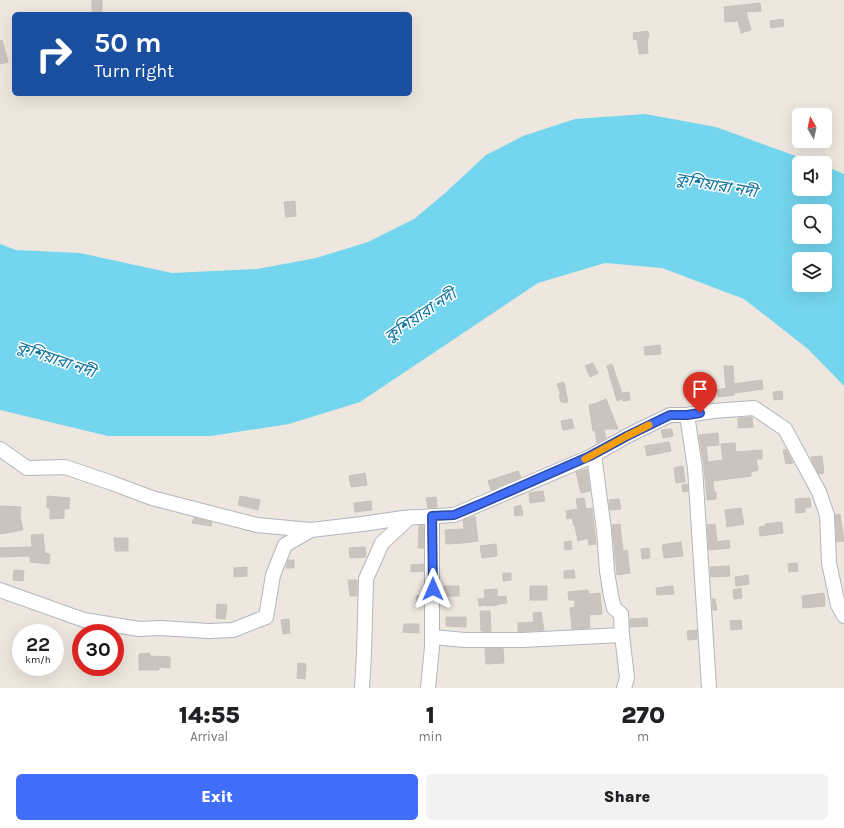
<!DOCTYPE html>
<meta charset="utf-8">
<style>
body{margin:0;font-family:Karla,"Noto Sans Bengali",sans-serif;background:#f2f2f2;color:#202124;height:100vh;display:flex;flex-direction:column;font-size:15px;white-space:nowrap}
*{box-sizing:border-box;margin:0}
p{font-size:13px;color:#757577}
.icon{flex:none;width:22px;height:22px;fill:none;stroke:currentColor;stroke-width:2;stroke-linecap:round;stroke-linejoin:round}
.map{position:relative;height:688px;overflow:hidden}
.drawer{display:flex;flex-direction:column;background:#fff;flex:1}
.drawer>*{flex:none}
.banner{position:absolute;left:12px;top:12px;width:400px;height:84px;border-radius:6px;box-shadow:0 4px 16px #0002;background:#1a4fa0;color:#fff;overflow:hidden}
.needle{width:26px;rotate:351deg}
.buttons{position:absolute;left:792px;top:108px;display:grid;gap:8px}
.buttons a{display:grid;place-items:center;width:40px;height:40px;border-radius:6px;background:#fff;box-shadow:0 4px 16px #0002;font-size:20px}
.speed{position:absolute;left:12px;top:624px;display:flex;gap:8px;font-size:20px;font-weight:700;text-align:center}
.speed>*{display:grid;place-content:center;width:52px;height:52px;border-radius:50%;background:#fff;box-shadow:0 4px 16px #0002;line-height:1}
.speed small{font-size:10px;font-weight:400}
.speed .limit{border:6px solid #d22;background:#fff;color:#111}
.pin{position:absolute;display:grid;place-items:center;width:34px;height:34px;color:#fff;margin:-41px -17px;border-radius:50% 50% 50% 0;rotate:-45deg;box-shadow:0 0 4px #0007}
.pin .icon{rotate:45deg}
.me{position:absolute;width:44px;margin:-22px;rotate:0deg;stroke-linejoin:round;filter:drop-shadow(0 0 3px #0008)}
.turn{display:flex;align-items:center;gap:14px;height:84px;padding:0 16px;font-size:18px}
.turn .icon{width:52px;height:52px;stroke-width:2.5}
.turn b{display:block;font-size:28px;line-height:34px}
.eta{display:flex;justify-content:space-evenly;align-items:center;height:68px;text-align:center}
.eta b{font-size:24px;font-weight:800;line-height:28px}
.button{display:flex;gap:8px;margin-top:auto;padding:8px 16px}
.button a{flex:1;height:46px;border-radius:6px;background:#416ef9;color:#fff;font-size:16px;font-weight:800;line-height:46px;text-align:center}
.button a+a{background:#f2f2f2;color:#202124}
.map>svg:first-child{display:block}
</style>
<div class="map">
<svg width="844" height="688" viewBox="0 0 844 688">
<rect width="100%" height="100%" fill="#eee7df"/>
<path fill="#74d5ee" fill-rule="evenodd" d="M645,114l71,13 99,36h-16v26h26v-23l19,8v212l-36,-37 -64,-50 -82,-31 -57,-5 -67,20 -178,119 -71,22 -78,12h-103l-108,-26v-166l16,6 64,3 92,20 85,-4 59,-11 52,-16 46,-23 30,-25 42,-39 37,-19 52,-17zM799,211h26v26h-26zM799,259h26v26h-26z"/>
<g fill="#c9c4be" stroke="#c9c2b8">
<rect x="92" y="0" width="10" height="14"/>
<path d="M760,3l1,8 -15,1 5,18 -10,3 -3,-12 -13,1 -1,-15z"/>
<path d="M783,19l1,7 -13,2 -1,-7z"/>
<path d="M648,31l1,6 -2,1 1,15 -9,1 -2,-15 -3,1 -1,-7z"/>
<path d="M2,40l6,22 -8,2v-23z"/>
<path d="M295,201l1,15 -10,1 -2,-15z"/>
<path d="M660,345l1,9 -16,1 -1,-8z"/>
<path d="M593,363l5,10 -8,4 -5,-11z"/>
<path d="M612,364l10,29 7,-1 1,8 -7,1v-3l-6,3 -10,-35z"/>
<path d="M724,366h9l1,18 28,-4 1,9 -29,4v2l-16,2 -1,-7 9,-2z"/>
<path d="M564,382l4,20 -4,1 -1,-1h-2l-2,-7h2l-4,-11z"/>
<path d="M782,391l1,8 -9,1 -1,-8z"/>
<path d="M606,399l12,30h-14l2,9 -9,5 -2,-13 -2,1 -4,-26 8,-2z"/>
<path d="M752,417l1,10 -15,1v-10z"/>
<path d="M572,419l2,9 -11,2 -2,-9z"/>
<path d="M672,429l1,7 -10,2 -2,-8z"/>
<path d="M718,433l1,12 -13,1 2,16 15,-2 -2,-16 14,-1 1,9 26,-2v9h-6l2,11 -7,2v4l-38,5 1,11h2v7l-9,1 -3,-33 -5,-32z"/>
<path d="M669,442l2,9 -24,5 -2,-10z"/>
<path d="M786,449l7,14 -7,1 -3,-14z"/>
<path d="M822,456l2,17 -5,1 -8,-15v-2z"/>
<path d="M683,466l2,16 -9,1 -2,-15z"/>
<path d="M587,469l3,22 -9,2 -5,-21z"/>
<path d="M518,471l3,6 -30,13 -3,-9z"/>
<path d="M365,473l2,12 -16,2 -2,-11z"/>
<path d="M688,484v7l-5,1 -1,-7z"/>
<path d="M543,491l2,10 -15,2 -1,-10z"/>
<path d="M47,496l23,2 -1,11h-5v9l-14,1v-11h-3z"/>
<path d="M240,496l20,4 -2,10 -20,-5z"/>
<path d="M436,497l1,10 -9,1 -2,-10z"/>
<path d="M584,498l2,11 6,-1 4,36 -7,1 -1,-7 -10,3 -3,-15h-1l-2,-8 -5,1 -1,-8 12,-2 -2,-10z"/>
<path d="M810,498l1,9 -6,1v4l-9,1 -1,-14z"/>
<path d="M619,499l2,10 -11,1 -1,-10z"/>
<path d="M371,501l1,9 -17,2 -1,-9z"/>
<path d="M521,505l2,10 -8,1 -1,-9z"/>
<path d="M0,506l21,1 -1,9 3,14 -23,4z"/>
<path d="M741,508l3,16 -17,3 -2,-17z"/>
<path d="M840,514l4,27 -7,1 -2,-27z"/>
<path d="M475,516l3,25 -15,2 -17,1 -1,-14 19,-1 -1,-9z"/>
<path d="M194,518l18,4 -1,4 -19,-3z"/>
<path d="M782,522l1,11 -23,3 -1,-9 6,-1v-2z"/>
<path d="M620,524l3,27 4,-1 3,23 -13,2 -5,-50z"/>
<path d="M715,524l2,18 12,-2 1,8 -21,2 -2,-25z"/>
<path d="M424,525v23h-6l1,-22z"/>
<path d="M43,534l2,19 5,1 -1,10 -19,-2v-6l-30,1v-9l32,-1 -1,-12z"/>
<path d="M114,538h14v13h-13z"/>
<path d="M571,541l1,8 -7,1 -1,-8z"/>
<path d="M681,542l2,14 -19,2 -2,-13z"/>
<path d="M496,544l1,12 -15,2 -2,-12z"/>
<path d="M365,547l1,10 -16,1 -1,-10z"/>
<path d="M649,548l1,10 -8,1 -1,-10z"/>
<path d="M288,560h6v8h-8z"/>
<path d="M797,563l1,8 -9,1 -1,-8z"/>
<path d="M424,564v7l-13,1v-7z"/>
<path d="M729,566l1,10 -19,1 -1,-10z"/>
<path d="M247,567v9l-13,1v-9z"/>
<path d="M14,570l10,1 -1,10 -10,-1z"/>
<path d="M574,570l1,8h-11v-7z"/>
<path d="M503,573h8v7l-8,1z"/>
<path d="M748,575l1,9 -13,2 -1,-9z"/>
<path d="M348,580h9v16h-7z"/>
<rect x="444" y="586" width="15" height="10"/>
<rect x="530" y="586" width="17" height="14"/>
<path d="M673,586l1,8 -17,1 -1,-7z"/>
<path d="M741,588l1,10 -8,1 -1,-9z"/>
<path d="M497,589v8l9,-1 1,7 -9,1v1l-12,1 -1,-1 -6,1 -1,-7 7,-1 -1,-8z"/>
<path d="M588,590l1,4 11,-1 2,21 -13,1 1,13 -18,1 -2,-21 5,-1v-7h-6l-1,-8z"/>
<path d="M824,593l1,13 -22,2 -1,-12z"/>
<path d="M423,595l1,9 -6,1 -2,-9z"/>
<path d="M712,599h3l2,11h-4z"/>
<path d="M217,604l10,1 -2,14 -9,-1z"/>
<path d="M480,611h10l1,21 -10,-1z"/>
<path d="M541,612l3,18 -26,2v-9l16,-1 -1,-9z"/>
<path d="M446,617h20v10l-20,-1z"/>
<path d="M647,618l1,8 -18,1v-8z"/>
<path d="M289,619l1,14 -7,1 -2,-14z"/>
<path d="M741,620l1,9 -11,1 -1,-9z"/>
<path d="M404,624h15v9l-16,-1z"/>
<path d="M697,630v9l-9,1 -1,-9z"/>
<path d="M485,648h18l1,15 -18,1z"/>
<path d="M150,653v3l20,1v11l-11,-1v3h-20v-16z"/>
<path d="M298,663l8,1 -1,15 -8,-1z"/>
</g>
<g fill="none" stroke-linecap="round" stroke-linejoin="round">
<defs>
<g id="minor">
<path d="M687,415l8,53 14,220"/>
<path d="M0,449l27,19 38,-1 47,16 40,15 58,15 47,12 54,5"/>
<path d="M594,455l10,75 3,41 4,25 3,12 7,6 1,21"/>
<path d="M0,590l84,30 55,9 21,-1 49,3 24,-1 33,-13 7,-42 12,-30 26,-15 51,-6 41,-6 51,-3 136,-58 37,-21 43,-21h17l26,-4 41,-3 31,21 34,63 8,23 2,48 9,42 6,11"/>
<path d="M432,637l33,3h57l100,-5 5,43 -3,10"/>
<path d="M362,688l2,-34 2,-75 16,-36 28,-26"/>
<path d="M428,688l4,-41v-131"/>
</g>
</defs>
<use href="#minor" stroke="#b2b6c0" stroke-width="16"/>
<use href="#minor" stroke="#fff" stroke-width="14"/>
</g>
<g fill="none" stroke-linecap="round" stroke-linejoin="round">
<defs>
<path id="route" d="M433,589l-1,-73 22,-1 31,-13 105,-46 37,-20 43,-21h17l13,-2"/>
</defs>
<use href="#route" stroke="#2a48a2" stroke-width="10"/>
<use href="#route" stroke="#416ef9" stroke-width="7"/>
<path stroke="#f59e0b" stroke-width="7" d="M585,459l42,-23 22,-11"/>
</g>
<g text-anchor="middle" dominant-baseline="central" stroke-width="3" stroke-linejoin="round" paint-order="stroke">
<g font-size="16" font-style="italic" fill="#0f759e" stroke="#fff">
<text transform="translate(716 185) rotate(10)">কুশিয়ারা নদী</text>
<text transform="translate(420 315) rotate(-34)">কুশিয়ারা নদী</text>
<text transform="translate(56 359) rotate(19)">কুশিয়ারা নদী</text>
</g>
</g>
</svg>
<div class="buttons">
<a><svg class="needle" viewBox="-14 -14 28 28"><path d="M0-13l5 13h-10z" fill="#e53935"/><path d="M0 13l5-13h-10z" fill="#757577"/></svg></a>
<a><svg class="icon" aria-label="sound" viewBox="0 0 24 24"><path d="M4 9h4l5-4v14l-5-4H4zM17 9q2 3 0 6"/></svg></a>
<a><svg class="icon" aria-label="search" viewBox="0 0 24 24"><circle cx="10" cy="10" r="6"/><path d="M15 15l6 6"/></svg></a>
<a><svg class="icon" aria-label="layers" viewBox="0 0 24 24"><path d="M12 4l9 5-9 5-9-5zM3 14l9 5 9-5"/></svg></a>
</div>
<div class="speed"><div>22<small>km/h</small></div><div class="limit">30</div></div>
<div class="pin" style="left:700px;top:413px;background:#d93025"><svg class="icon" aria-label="arrive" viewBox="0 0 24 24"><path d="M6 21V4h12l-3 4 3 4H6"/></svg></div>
<svg class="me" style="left:433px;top:589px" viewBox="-20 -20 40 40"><path d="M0-17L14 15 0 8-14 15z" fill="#416ef9" stroke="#fff" stroke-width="4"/></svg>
<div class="banner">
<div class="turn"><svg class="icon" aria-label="right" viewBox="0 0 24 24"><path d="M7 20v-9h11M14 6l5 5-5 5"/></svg><div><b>50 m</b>Turn right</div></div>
</div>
</div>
<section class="drawer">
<div class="eta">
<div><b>14:55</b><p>Arrival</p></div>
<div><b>1</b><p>min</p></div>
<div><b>270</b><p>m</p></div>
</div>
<div class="button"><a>Exit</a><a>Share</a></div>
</section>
